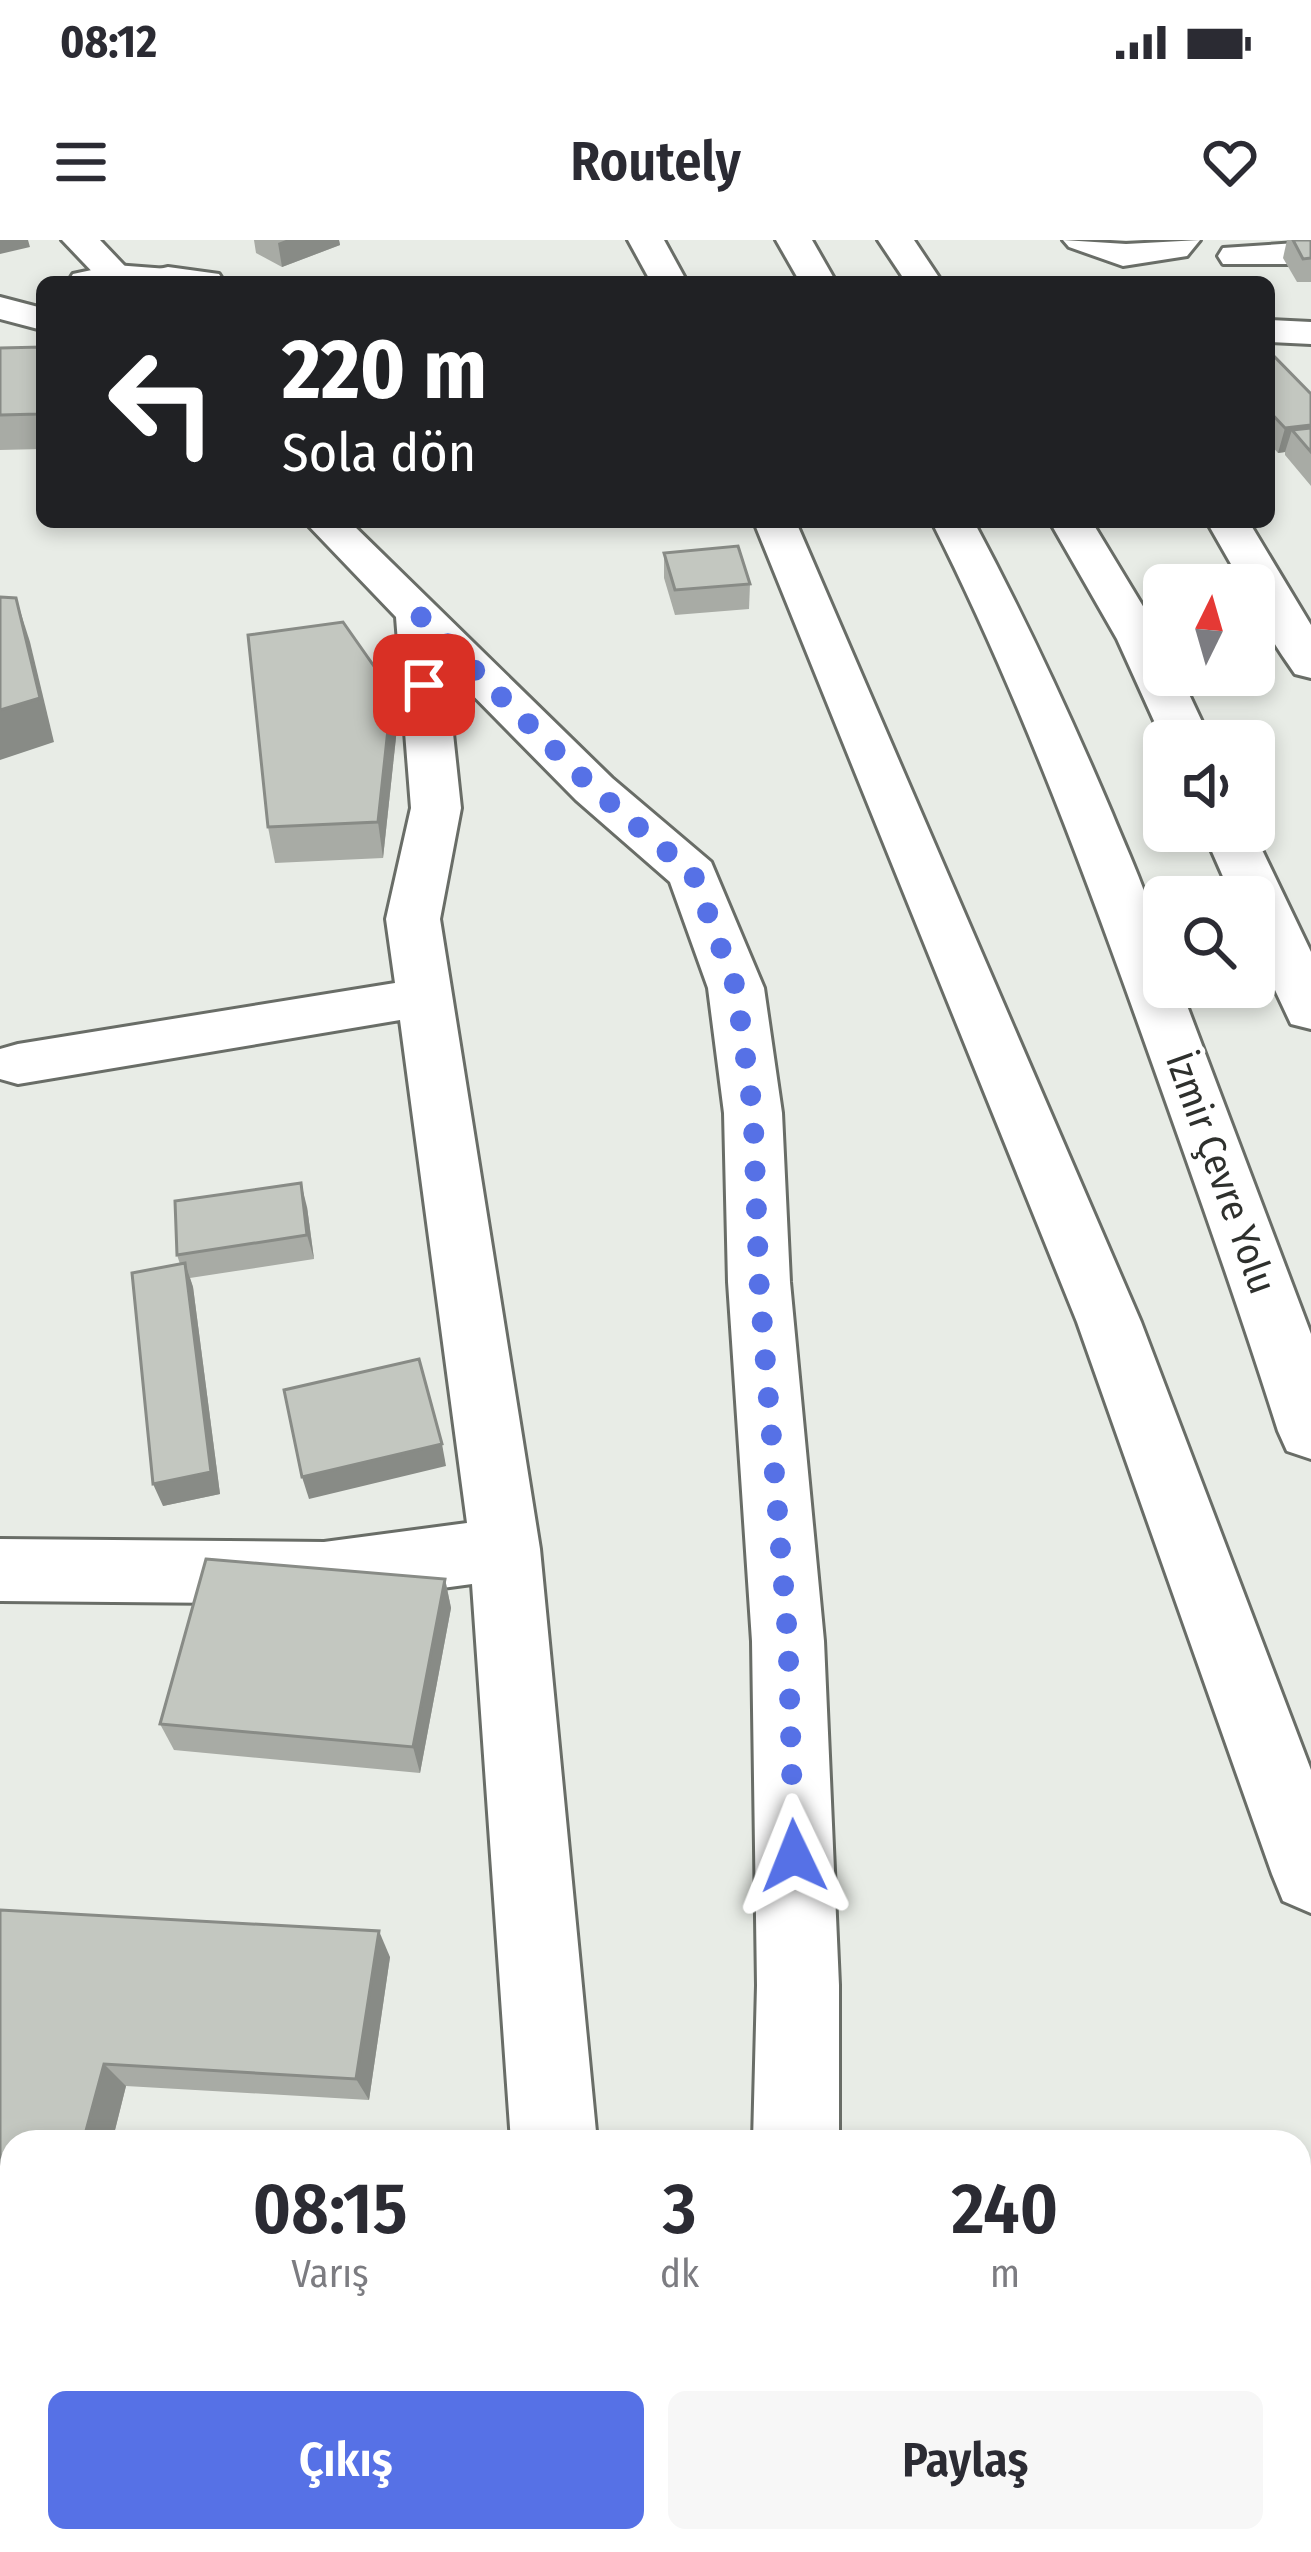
<!DOCTYPE html>
<html lang="tr">
<meta charset="utf-8">
<style>
body{margin:0;font-family:"Fira Sans Condensed",sans-serif;background:#f7f7f7;color:#2b2b33;height:100vh;display:flex;flex-direction:column;font-size:45px;white-space:nowrap}
*{box-sizing:border-box;margin:0}
p{font-size:39px;color:#7c7c81}
.icon{flex:none;width:66px;height:66px;fill:none;stroke:currentColor;stroke-width:2;stroke-linecap:round;stroke-linejoin:round}
.map{position:relative;flex:1;overflow:hidden}
.side{position:absolute;left:0px;top:1890px;width:1311px;height:423px;display:flex;flex-direction:column;background:#fff;border-radius:36px 36px 0 0;box-shadow:0 6px 18px #0003}
.side>*{flex:none}
.top-card{position:absolute;left:36px;top:36px;width:1239px;height:252px;border-radius:18px;box-shadow:0 6px 18px #0003;background:#202124;color:#fff;overflow:hidden}
.needle{width:78px;rotate:5deg}
.fabs{position:absolute;left:1143px;top:324px;display:grid;gap:24px}
.fabs a{display:grid;place-items:center;width:132px;height:132px;border-radius:18px;background:#fff;box-shadow:0 6px 18px #0003;font-size:60px}
.pin{position:absolute;display:grid;place-items:center;width:102px;height:102px;color:#fff;margin:-51px;border-radius:24px;box-shadow:0 6px 18px #0006}
.me{position:absolute;width:132px;margin:-66px;rotate:358deg;stroke-linejoin:round;filter:drop-shadow(0 0 9px #0008)}
.turn{display:flex;align-items:center;gap:42px;height:252px;padding:0 48px;font-size:54px}
.turn .icon{width:156px;height:156px;stroke-width:2.5}
.turn b{display:block;font-size:84px;line-height:102px}
.eta{display:flex;justify-content:space-evenly;align-items:center;height:204px;text-align:center}
.eta b{font-size:72px;font-weight:600;line-height:84px}
.cta{display:flex;gap:24px;margin-top:auto;padding:24px 48px}
.cta a{flex:1;height:138px;border-radius:18px;background:#5671e6;color:#fff;font-size:48px;font-weight:600;line-height:138px;text-align:center}
.cta a+a{background:#f7f7f7;color:#2b2b33}
.status{display:flex;justify-content:space-between;align-items:center;height:84px;padding:0 60px;background:#fff;direction:ltr}
.status svg{height:33px;fill:currentColor}
header{display:flex;justify-content:space-between;align-items:center;height:156px;padding:0 48px;background:#fff;font-size:54px;font-weight:600}
.map>svg:first-child{display:block}
</style>
<div class="status"><b>08:12</b><svg viewBox="0 0 49 12"><path d="M0 12V9h3v3zM5 12V6h3v6zM10 12V3h3v9zM15 12V0h3v12zM26 1h20v11H26zM47 4h2v5h-2z"/></svg></div>
<header><svg class="icon" aria-label="menu" viewBox="0 0 24 24"><path d="M4 6h16M4 12h16M4 18h16"/></svg>Routely<svg class="icon" aria-label="heart" viewBox="0 0 24 24"><path d="M12 20l-8-8c-3-5 5-10 8-4 3-6 11-1 8 4z"/></svg></header>
<div class="map">
<svg width="1311" height="2312" viewBox="0 0 1311 2312">
<rect width="100%" height="100%" fill="#e8ece6"/>
<g fill="none" stroke-linecap="round" stroke-linejoin="round">
<defs>
<g id="minor">
<path d="M1311,2v22h-88l-5,-8 5,-8z"/>
<path d="M115,25l66,5 5,8 -3,4h-115l5,-8z"/>
<path d="M0,57l42,11v22l-42,-11z"/>
<path d="M305,282h45l262,256 99,84 53,126 18,125 8,169 34,359 15,344v157h-86l4,-157 -5,-344 -24,-359 -4,-169 -16,-125 -38,-106 -94,-82 -130,-132 15,140 -21,111 100,630 57,593h-86l-39,-558 -148,20 -324,-3v-62l324,3 143,-19 -67,-503 -382,64 -18,-5v-30l18,-5 377,-61 -9,-64 25,-111 -15,-191z"/>
<rect x="534" y="2301" width="96" height="11"/>
<rect x="742" y="2301" width="96" height="11"/>
</g>
<g id="major">
<path d="M62,0h38l40,42h-38z"/>
<path d="M168,27l51,7 5,8h-71l2,-12z"/>
<path d="M1269,80l42,2v22l-42,-2z"/>
</g>
<g id="highway">
<path d="M628,0h36l23,42h-36z"/>
<path d="M776,0h36l24,42h-36z"/>
<path d="M878,0h36l28,42h-36z"/>
<path d="M1063,0l63,4 74,-4 -13,16 -64,10 -54,-19z"/>
<path d="M754,282h42l345,800 170,448v143l-28,-12 -11,-27 -195,-552z"/>
<path d="M932,282h42c51,95 96,192 138,291 23,57 52,112 52,174h16l131,347v125l-24,-8 -9,-20c-43,-136 -91,-270 -139,-405 -61,-171 -125,-341 -207,-504z"/>
<path d="M1050,282h42l72,119v34h16l31,66 -47,2 -47,-104z"/>
<path d="M1207,282h42l62,103v53l-16,-4c-18,-26 -41,-57 -41,-89h-11z"/>
<path d="M1203,591h50l58,121v77l-20,-5 -37,-79v-48h-22z"/>
</g>
</defs>
<use href="#minor" stroke="#696d67" stroke-width="6"/>
<use href="#major" stroke="#696d67" stroke-width="6"/>
<use href="#highway" stroke="#696d67" stroke-width="6"/>
<use href="#minor" fill="#fff" fill-rule="evenodd"/>
<use href="#major" fill="#fff" fill-rule="evenodd"/>
<use href="#highway" fill="#fff" fill-rule="evenodd"/>
</g>
<g fill="#a8aba5">
<path d="M254,0h85l1,5 -58,22 -26,-14z"/>
<path d="M1287,0h24v42h-14l-14,-24z"/>
<path d="M42,107v102l-42,1v-102z"/>
<path d="M1269,111l42,43v92l-26,-31v-3l-7,1 -9,-10z"/>
<path d="M664,313l86,31 -1,25 -74,6 -11,-37z"/>
<path d="M397,488l-14,130 -108,5 -7,-36z"/>
<path d="M307,967l7,52 -124,19 3,9 27,207 -57,12 17,-242 -3,-9z"/>
<path d="M445,1339l6,29 -31,165 -246,-23 -14,-26z"/>
<path d="M0,1670l390,47 -21,143 -243,-14 -14,56h-100z"/>
</g>
<g fill="#888b86">
<path d="M0,0h28l2,7 -30,7z"/>
<path d="M286,0h53l1,5 -58,22 -4,-24z"/>
<path d="M1311,185v24l-19,-19 -7,22 -7,1 7,-25z"/>
<path d="M16,358l14,44 24,100 -54,18v-50z"/>
<path d="M392,452l5,36 -14,130 -5,-36z"/>
<path d="M301,943l6,24 7,52 -7,-24z"/>
<path d="M185,1023l8,24 27,207 -57,12 -10,-22z"/>
<path d="M442,1204l4,22 -137,33 -7,-22z"/>
<path d="M445,1339l6,29 -31,165 -7,-26z"/>
<path d="M379,1691l11,26 -21,143 -13,-21z"/>
<path d="M104,1824l22,22 -14,56h-29z"/>
</g>
<g fill="#c3c7c0" stroke="#888b86" stroke-width="3">
<path d="M1293,0h18v18l-8,1z"/>
<path d="M42,107v57l-3,10 -39,1v-67z"/>
<path d="M1269,111l42,43v31l-26,3 -16,-17z"/>
<path d="M1311,188v24l-19,-22z"/>
<path d="M738,306l12,38 -75,6 -11,-37z"/>
<path d="M0,357l16,1 24,100 -40,12z"/>
<path d="M343,382l49,70 -14,130 -110,5 -20,-192z"/>
<path d="M301,943l6,52 -130,20 -2,-54z"/>
<path d="M185,1023l26,209 -58,12 -21,-211z"/>
<path d="M419,1119l23,85 -140,33 -18,-87z"/>
<path d="M206,1319l239,20 -32,168 -253,-23z"/>
<path d="M0,1670l379,21 -23,148 -252,-15 -21,78h-71v232l-12,-8z"/>
</g>
<g fill="none" stroke-linecap="round" stroke-linejoin="round">
<path stroke="#5671e6" stroke-width="21" stroke-dasharray="0 37.8" d="M424,445l-6,-71 176,175 99,85 43,114 17,125 6,169 29,359 6,215"/>
</g>
<g text-anchor="middle" dominant-baseline="central" stroke-width="10" stroke-linejoin="round" paint-order="stroke">
<g font-size="39" fill="#2e302d" stroke="#fff">
<text transform="translate(1221 933) rotate(70)">İzmir Çevre Yolu</text>
</g>
</g>
</svg>
<div class="fabs">
<a><svg class="needle" viewBox="-14 -14 28 28"><path d="M0-13l5 13h-10z" fill="#e53935"/><path d="M0 13l5-13h-10z" fill="#7c7c81"/></svg></a>
<a><svg class="icon" aria-label="sound" viewBox="0 0 24 24"><path d="M4 9h4l5-4v14l-5-4H4zM17 9q2 3 0 6"/></svg></a>
<a><svg class="icon" aria-label="search" viewBox="0 0 24 24"><circle cx="10" cy="10" r="6"/><path d="M15 15l6 6"/></svg></a>
</div>
<div class="pin" style="left:424px;top:445px;background:#d93025"><svg class="icon" aria-label="arrive" viewBox="0 0 24 24"><path d="M6 21V4h12l-3 4 3 4H6"/></svg></div>
<svg class="me" style="left:794px;top:1616px" viewBox="-20 -20 40 40"><path d="M0-17L14 15 0 8-14 15z" fill="#5671e6" stroke="#fff" stroke-width="4"/></svg>
<div class="top-card">
<div class="turn"><svg class="icon" aria-label="left" viewBox="0 0 24 24"><path d="M17 20v-9H6M10 6l-5 5 5 5"/></svg><div><b>220 m</b>Sola dön</div></div>
</div>
<section class="side">
<div class="eta">
<div><b>08:15</b><p>Varış</p></div>
<div><b>3</b><p>dk</p></div>
<div><b>240</b><p>m</p></div>
</div>
<div class="cta"><a>Çıkış</a><a>Paylaş</a></div>
</section>
</div>
